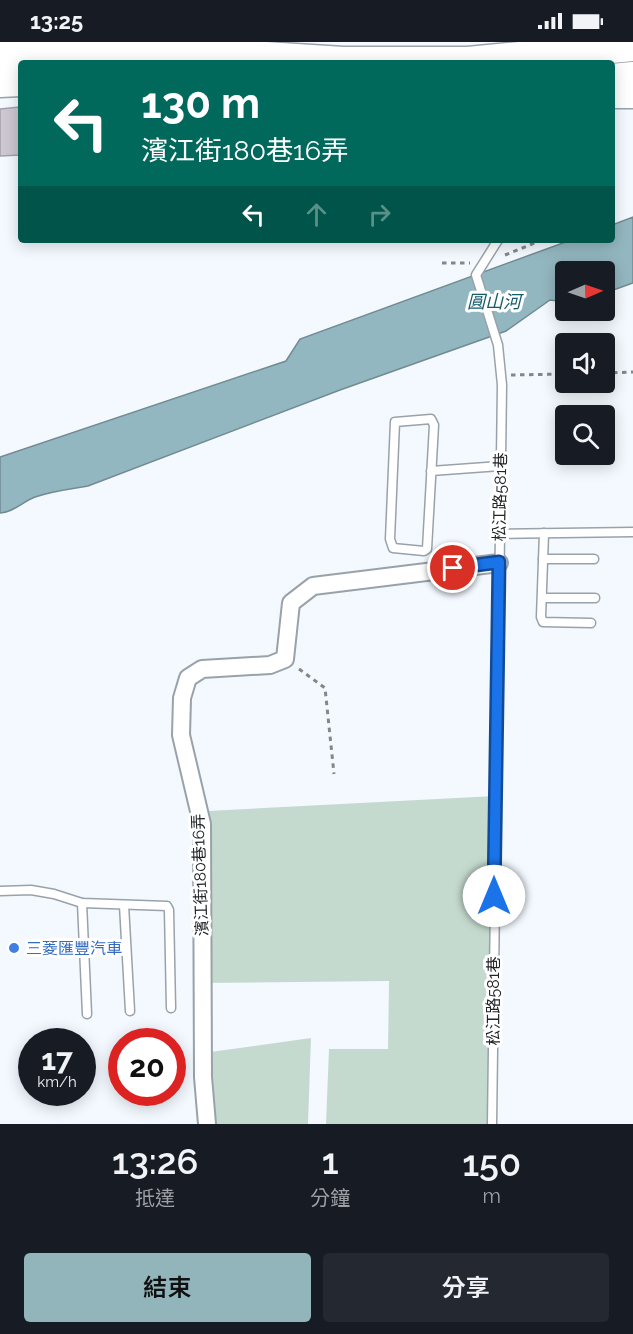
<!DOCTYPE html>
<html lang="zh-TW">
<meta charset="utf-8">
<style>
body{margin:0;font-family:Raleway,"Noto Sans TC",sans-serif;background:#242831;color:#f1f3f6;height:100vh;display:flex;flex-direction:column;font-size:22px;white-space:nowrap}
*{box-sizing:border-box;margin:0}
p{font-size:20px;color:#9ea1a6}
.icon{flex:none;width:33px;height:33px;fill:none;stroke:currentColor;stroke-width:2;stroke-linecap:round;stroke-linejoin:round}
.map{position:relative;height:1082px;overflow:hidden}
.drawer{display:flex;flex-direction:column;background:#171b24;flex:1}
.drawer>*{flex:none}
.top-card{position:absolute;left:18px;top:18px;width:597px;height:183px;border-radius:6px;box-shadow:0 3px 15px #0003;background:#00695c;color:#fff;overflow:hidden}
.needle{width:39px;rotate:88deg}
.buttons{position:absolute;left:555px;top:219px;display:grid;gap:12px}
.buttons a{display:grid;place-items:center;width:60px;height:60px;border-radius:6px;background:#171b24;box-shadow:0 3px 15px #0003;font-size:30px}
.speed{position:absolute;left:18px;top:986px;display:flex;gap:12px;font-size:30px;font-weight:700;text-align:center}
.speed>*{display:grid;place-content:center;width:78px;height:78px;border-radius:50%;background:#171b24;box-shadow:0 3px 15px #0003;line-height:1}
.speed small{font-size:15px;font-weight:400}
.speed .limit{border:9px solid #d22;background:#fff;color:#111}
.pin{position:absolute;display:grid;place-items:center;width:51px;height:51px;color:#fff;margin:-26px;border:3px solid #fff;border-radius:50%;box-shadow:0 2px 6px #0007}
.me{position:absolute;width:66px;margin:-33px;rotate:0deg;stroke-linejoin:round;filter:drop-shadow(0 0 4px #0008)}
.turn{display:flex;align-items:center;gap:21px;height:126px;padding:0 24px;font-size:27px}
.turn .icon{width:78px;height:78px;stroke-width:2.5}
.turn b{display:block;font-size:42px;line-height:51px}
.lanes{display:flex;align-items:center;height:57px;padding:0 24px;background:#0003;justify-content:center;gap:30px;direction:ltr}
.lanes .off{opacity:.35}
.eta{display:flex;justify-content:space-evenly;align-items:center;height:102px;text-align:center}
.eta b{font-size:36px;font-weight:600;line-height:42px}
.cta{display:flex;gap:12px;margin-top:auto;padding:12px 24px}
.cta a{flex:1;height:69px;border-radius:6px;background:#92b4bb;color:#111;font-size:24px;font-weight:600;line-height:69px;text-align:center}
.cta a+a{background:#242831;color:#f1f3f6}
.status{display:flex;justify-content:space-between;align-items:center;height:42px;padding:0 30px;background:#171b24;direction:ltr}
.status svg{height:16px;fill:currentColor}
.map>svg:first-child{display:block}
</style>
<div class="status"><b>13:25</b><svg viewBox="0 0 49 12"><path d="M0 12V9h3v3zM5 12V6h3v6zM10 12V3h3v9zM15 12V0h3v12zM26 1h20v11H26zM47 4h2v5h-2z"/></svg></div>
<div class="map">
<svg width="633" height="1082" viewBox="0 0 633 1082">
<rect width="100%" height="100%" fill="#f3f9ff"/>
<g fill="#c5dace">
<path d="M495,754l-3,328h-166l3,-75h59l1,-68 -186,2 5,-172z"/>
<path d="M311,996l-3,86h-100l-5,-71z"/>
</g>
<path fill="#93b7c0" stroke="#718b92" stroke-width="1.5" d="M633,175v66l-28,10 -1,-21h-38l-1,30 -15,-2 -44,31 -166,59 -252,96c-18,3 -36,5 -53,11 -13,5 -21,15 -35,16v-56l286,-96 14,-22 271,-99h41v-15z"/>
<path fill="#ccc7d2" stroke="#a4a0aa" stroke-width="1.5" d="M19,65l1,48 -20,1v-47z"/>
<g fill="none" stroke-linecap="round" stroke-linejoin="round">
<defs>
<g id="lane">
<path d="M431,377l3,6 -7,124 -3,2 -31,-3 -3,-9 5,-117z"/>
<path d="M431,429l69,-5"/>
<path d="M544,491l-3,84 2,5 48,1"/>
<path d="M499,492l134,-2"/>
<path d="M543,517h51"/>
<path d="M543,556h52"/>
<path d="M0,849l31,-1 23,4 28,9 85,3 2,4 2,98"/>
<path d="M82,861l5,111"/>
<path d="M124,863l6,106"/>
<path d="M492,1082l10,-739 -4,-40 -22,-70 22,-35"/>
</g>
<path id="street" d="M207,1082l-4,-47 -1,-253 -21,-89 1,-37 6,-20 14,-9 68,-4 15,-6 6,-56 22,-17 186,-23"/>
<g id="secondary">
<path d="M0,43l21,-1"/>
<path d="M612,54h21"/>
</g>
<g id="highway">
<path d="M0,6l46,-3 65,2 232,15h125l165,-16"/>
<path d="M0,28l21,-2"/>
<path d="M612,37l21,-2"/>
</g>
</defs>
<use href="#lane" stroke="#99a2aa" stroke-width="11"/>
<use href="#street" stroke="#99a2aa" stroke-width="20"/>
<use href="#secondary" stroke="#99a2aa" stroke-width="27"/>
<use href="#highway" stroke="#99a2aa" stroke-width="33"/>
<g stroke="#82878c" stroke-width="3" stroke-dasharray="4.5 4.5" stroke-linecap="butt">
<path d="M505,213l37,-15"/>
<path d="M442,221h28"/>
<path d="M604,331l29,-1"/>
<path d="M511,333l55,-1"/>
<path d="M299,627l26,19 9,86"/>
</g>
<use href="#lane" stroke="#fff" stroke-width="8"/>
<use href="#street" stroke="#fff" stroke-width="16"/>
<use href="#secondary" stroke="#fff" stroke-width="24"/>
<use href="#highway" stroke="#fff" stroke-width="30"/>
</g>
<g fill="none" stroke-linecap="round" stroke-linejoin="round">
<defs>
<path id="route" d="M453,526l46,-6 -5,334"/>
</defs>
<use href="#route" stroke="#114b97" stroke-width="15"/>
<use href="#route" stroke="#1a73e8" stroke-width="10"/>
</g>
<circle fill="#3f7fe0" stroke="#fff" stroke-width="2" cx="14" cy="906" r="6"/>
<g text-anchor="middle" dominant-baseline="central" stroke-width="6" stroke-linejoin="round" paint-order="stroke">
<g font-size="16" fill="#212428" stroke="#fff">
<text transform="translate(500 455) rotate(-89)">松江路581巷</text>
<text transform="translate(200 833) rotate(-92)">濱江街180巷16弄</text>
<text transform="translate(493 959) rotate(-90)">松江路581巷</text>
</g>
<g font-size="16" fill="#366cbe" stroke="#fff" text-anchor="start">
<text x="26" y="906">三菱匯豐汽車</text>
</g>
<g font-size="18" font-style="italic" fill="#145c6b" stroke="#fff">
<text x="494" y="259">圓山河</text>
</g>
</g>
</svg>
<div class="buttons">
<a><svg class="needle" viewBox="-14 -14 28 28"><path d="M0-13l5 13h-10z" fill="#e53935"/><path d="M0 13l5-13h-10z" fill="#9ea1a6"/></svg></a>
<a><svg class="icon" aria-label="sound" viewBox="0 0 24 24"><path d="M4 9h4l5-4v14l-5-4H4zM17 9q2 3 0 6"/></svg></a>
<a><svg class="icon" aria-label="search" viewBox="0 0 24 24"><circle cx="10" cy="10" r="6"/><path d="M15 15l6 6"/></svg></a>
</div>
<div class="speed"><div>17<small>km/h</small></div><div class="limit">20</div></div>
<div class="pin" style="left:453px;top:526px;background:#d93025"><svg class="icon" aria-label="arrive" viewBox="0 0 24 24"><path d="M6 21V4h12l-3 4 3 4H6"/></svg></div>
<svg class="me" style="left:494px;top:854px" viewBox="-20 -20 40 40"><circle r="19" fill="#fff"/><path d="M0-13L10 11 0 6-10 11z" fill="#1a73e8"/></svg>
<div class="top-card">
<div class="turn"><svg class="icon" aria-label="left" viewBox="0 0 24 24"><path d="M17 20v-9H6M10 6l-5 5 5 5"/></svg><div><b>130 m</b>濱江街180巷16弄</div></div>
<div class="lanes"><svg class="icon" aria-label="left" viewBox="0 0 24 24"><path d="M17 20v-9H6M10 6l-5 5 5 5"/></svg><svg class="icon off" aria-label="ahead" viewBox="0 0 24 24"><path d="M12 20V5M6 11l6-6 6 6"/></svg><svg class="icon off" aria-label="right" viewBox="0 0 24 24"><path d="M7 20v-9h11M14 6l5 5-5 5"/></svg></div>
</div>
</div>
<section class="drawer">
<div class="eta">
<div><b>13:26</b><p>抵達</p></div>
<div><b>1</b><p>分鐘</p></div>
<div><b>150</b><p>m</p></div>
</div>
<div class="cta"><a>結束</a><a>分享</a></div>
</section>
